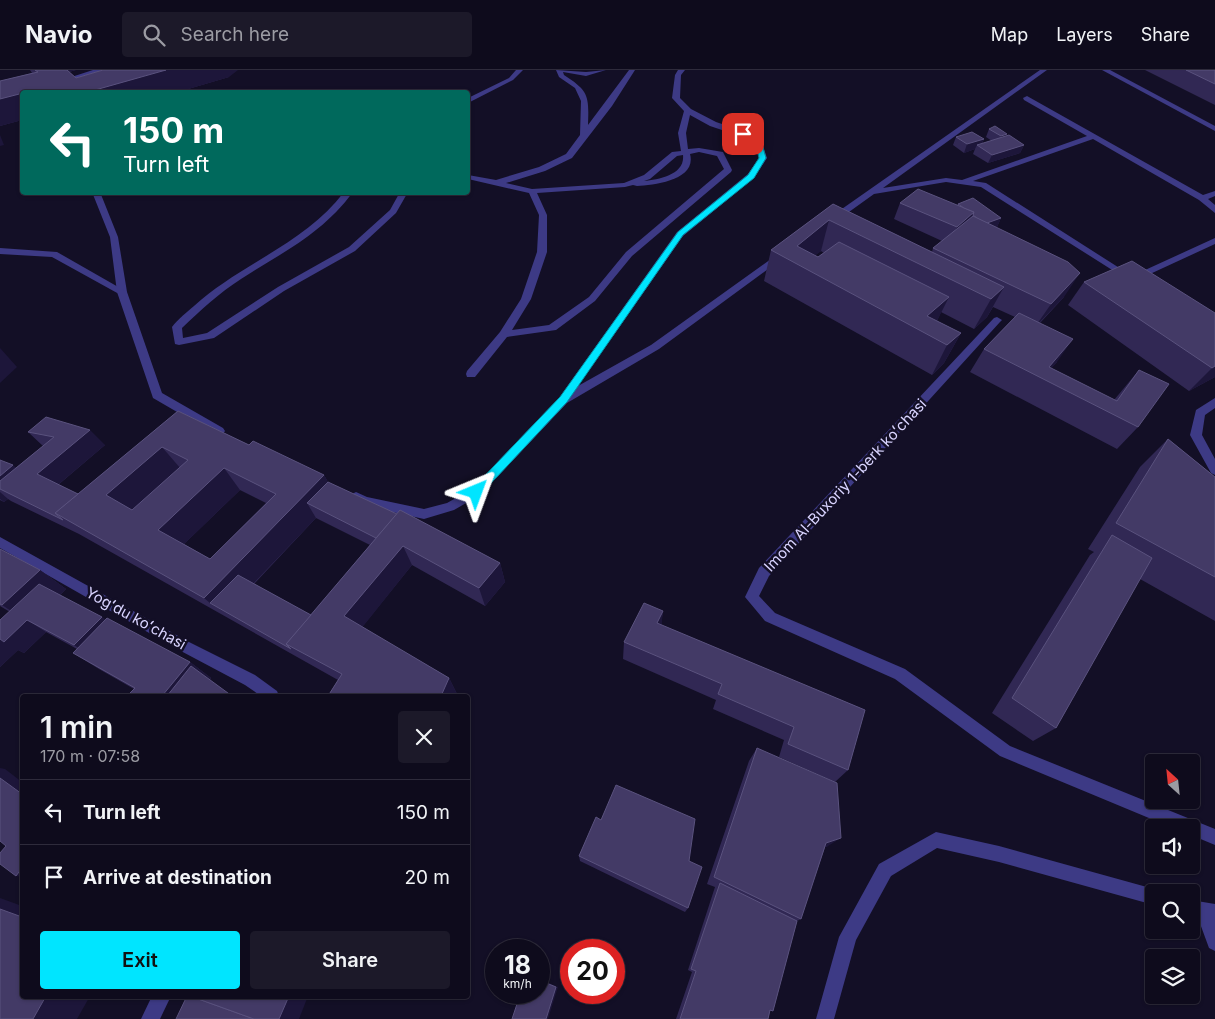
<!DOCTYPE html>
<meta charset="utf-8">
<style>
body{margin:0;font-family:Inter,sans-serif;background:#1c1929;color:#f1f3f6;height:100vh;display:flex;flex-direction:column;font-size:19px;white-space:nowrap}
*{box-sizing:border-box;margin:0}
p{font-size:16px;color:#9b9ba3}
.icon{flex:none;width:28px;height:28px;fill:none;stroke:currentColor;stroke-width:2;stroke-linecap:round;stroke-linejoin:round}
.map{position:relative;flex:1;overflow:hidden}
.details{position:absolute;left:20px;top:624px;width:450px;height:305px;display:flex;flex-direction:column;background:#0e0b1c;border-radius:5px;box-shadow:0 1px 4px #0004,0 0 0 1px #2e2b3b}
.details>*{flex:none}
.guide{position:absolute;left:20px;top:20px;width:450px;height:105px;border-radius:5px;box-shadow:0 1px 4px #0004,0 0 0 1px #2e2b3b;background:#00695c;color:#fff;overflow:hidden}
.needle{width:32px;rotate:333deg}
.buttons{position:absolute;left:1145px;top:684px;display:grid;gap:10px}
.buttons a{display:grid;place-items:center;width:55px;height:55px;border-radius:5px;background:#0e0b1c;box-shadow:0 1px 4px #0004,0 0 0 1px #2e2b3b;font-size:25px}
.speed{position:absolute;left:485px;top:869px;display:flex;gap:10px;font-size:25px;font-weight:700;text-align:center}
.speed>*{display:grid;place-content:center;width:65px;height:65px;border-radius:50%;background:#0e0b1c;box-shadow:0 1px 4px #0004,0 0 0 1px #2e2b3b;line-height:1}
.speed small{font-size:12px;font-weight:400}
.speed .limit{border:8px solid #d22;background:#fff;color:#111}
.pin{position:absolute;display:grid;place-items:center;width:42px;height:42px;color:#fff;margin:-21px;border-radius:10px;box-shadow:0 2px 8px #0006}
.me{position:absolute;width:55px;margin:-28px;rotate:44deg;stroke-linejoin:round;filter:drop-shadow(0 0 4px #0008)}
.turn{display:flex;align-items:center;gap:18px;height:105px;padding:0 20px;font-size:22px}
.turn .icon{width:65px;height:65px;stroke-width:2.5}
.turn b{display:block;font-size:35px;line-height:42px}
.round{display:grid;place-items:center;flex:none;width:52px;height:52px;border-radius:5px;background:#1c1929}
.head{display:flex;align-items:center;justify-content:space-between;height:85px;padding:0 20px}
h1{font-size:30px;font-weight:600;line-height:38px}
.primary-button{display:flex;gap:10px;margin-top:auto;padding:10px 20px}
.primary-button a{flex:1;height:58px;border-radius:5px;background:#00e5ff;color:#111;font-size:20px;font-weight:600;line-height:58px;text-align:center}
.primary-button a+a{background:#1c1929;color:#f1f3f6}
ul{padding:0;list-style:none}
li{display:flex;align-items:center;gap:15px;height:65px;padding:0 20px;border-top:1px solid #2e2b3b}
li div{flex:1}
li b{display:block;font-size:19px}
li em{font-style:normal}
header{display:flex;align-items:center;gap:30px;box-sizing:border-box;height:70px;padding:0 25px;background:#0e0b1c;border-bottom:1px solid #2e2b3b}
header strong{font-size:24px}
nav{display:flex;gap:28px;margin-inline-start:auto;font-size:18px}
.search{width:350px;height:45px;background:#1c1929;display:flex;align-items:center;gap:12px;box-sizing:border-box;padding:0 18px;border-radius:5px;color:#9b9ba3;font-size:19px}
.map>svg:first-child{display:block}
</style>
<header>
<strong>Navio</strong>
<div class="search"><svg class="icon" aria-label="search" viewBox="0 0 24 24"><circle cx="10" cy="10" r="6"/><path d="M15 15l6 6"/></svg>Search here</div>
<nav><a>Map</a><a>Layers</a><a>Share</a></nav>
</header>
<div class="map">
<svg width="1215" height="949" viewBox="0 0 1215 949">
<rect width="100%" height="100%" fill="#130f26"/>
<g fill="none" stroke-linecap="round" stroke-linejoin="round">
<g fill="#3d3a85" fill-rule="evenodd">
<path d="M93,0h10l-42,13 -5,-1z"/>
<path d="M516,0h7l-10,10 -45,23v-5l41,-20z"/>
<path d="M556,0l30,2 20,-2 -20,6 -23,-4 1,3c25,16 25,21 24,50l41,-55h6l-23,36 -40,52 -27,13 -39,12 26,6 92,-6 20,-8 28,-23 9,-1 -3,-18 6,-22 -12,-13 3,-23 3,-5h7l-4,5 -1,23 11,11 25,13 30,10 16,11 5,15 -13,20 -71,58 -105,150 73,-41 127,-91 3,-1 5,3 -127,93 -92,54 -87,92 -26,15 -30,9 -59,-13 -13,-6 -2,-3 2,-3 4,-2 11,5 57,12 23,-6 25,-14 88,-92 117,-165 71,-58 11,-16 -4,-12 -15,-10 -30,-10 -20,-11 -4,18 2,16 11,-1 24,4 9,18 -1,2 -99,84 -37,45 -39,29 -49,7 -32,40h-8l-1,-3 1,-3 33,-39 21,-33 16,-47 2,-37 -10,-22 -61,-14v-4l28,5 43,-13 27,-13 14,-19 1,-34 -6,-13 -16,-11zM699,82l18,4 7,13 -98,83 -37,45 -40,28 -37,5 19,-31 16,-47v-37l-10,-22 88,-6 8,-2 4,1c18,-1 60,-6 53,-32zM683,85c2,20 -24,24 -39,26l6,-2 27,-23z"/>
<path d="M1040,0h7l-164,118 63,-10 16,2 125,-44 -63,-36 -1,-2 4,-2 176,99 12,-4v5l-7,3 7,6v8l-16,-13 -106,-61 -120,42 13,2 146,93 83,-38v6l-78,36h-9l-147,-93 -35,-5 -72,12 -39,28h-6v-4z"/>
<path d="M92,122h8l18,45 9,55 35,101 61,35 2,3 -2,3h-8l-62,-36 -1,-3 -35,-103 -7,-55z"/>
<path d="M344,122h9c-31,42 -70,60 -112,87 -22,14 -40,31 -59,49l1,10 24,-5 71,-46 71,-40 41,-37 10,-18h8l-12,21 -41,38 -71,40 -70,47 -35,7 -4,-1 -3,-17c6,-8 15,-15 22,-21 47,-43 111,-62 150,-114z"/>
<path d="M1215,328v10l-10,7 -3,20 13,24v16l-4,-2 -21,-38 6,-25z"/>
</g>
<g fill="#3d3a85" fill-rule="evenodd">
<path d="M0,178l57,4 70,40 -2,2h-6l-67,-37 -52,-3z"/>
<path d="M997,247l5,3 -2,2 -231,254 -10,20 16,17 130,56 105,77 205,83v16l-24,-10v-7h-18l-173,-72 -105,-77 -130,-58 -20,-24 14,-29 235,-250z"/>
<path d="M0,467l189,105 66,33 22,16 2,5h-18l-16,-11 -66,-35 -179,-102z"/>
<path d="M936,762l63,14 155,43 6,3h-6v13l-155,-43 -62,-14 -46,28 -35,64 -22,79h-18l23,-82 40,-73z"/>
<path d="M1191,830l24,4v47l-6,-3 -11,-30 -7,-2z"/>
<path d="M152,926h19l-11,23h-19z"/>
</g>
<path fill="#3d3a85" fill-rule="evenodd" d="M1102,0h8l105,56v5z"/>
</g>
<g fill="#312854" fill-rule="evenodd">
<path d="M30,0h46l-7,2 7,6 153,-1 -51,15h-156v28l-22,6v-45l32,-8z"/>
<path d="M1145,0h70v35z"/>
<path d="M989,59l35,16 -4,8 -32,10 -15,-9 2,-5 -11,4 -11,-8 3,-8 28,2 -2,5 10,-3 -6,-4z"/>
<path d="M900,133l57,2 1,-1 43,14 -4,9h-1l68,70 -24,26 17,39 -6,6 63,32 25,-30 -1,57 -21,22 -147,-77 14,-23 31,-32 -22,-10 -6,10 -13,12 -33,-17 -4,9 24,12 -17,30 -12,12 -168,-94 7,-31 62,-46 99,48 1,-4 9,-7 -48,-22zM821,181l3,2 -6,4 -3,-2z"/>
<path d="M1084,212l131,31v64l-26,14 -121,-86z"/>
<path d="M178,341l71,34 75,30 4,7 172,81 5,19 -20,24 -73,-41 -50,62 87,51 8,16 -1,2h-128l10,-16 -259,-146 -68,-33 -3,-2 -4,3 -4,-2v-40l16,8 27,-22 -15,-14 77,13 -47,40 20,9zM240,420l26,13 -56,56 -26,-15zM316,448l54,27 -59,70 -57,-31z"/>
<path d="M1168,369l47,38v144l-75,-42 -84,149 -23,13 -41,-28 98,-158 4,-3 -6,-3 52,-82z"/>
<path d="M0,479l40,21 26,19 -6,6 45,25 85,42 21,16 -1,2 -76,9 -35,-20 -26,-16 4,-4 -31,-17 -22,21 -6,-3 -18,17v-47l10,-8 -10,-6z"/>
<path d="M663,541l-2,14 204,85 -17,60 -13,12 -56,-25 5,-17 -71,-31 3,-9 -93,-41 1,-17z"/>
<path d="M757,678l71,98 -3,1 -24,72 -4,2 -24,90h-3l-2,8h-92l16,-47 -4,-2 27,-83 -8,-3 42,-123z"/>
<path d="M601,750l88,41 -1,47 -3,4 -105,-51 -1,-5z"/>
</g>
<g fill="#1d163a">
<path d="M35,0h41l-33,9 -5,-7z"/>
<path d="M166,0h72l-9,7 -51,15h-90z"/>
<path d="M22,23v27l-22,6v-27z"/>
<path d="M1007,64l-4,8 -6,2 4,-8z"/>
<path d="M0,65l4,10 -4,1z"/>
<path d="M984,69l-4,8 -3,-2 -2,4 -11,4 3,-9z"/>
<path d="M1024,75l-4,8 -32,10 4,-8z"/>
<path d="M974,142l-8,17 -17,15 8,-17z"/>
<path d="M1001,148l-4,9 -16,5 4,-8z"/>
<path d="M829,150l-8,31 -20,16 -4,-21z"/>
<path d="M1080,203l-16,24 -29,30 16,-23z"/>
<path d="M1004,217l-17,30 -13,12 17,-30z"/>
<path d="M949,227l-15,30 -7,-11z"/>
<path d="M961,263l-17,30 -12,12 15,-30z"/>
<path d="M1073,269l-16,23 -14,16 6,-11z"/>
<path d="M0,278l17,19 -17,16z"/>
<path d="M1215,296v11l-26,14 23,-23z"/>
<path d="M90,360l15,15 -52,44 -16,-15z"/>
<path d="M162,377l19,22 -54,47 -21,-21z"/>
<path d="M13,395l17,15 -30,9v-13z"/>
<path d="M224,398l16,22 -62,60 -20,-20z"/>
<path d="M324,405l12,21 -29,7 9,15 -90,94 -16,-9 -6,-5z"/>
<path d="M0,422l8,7 -4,3 -4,-3z"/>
<path d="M403,476l9,19 -55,69 -13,-18z"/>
<path d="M500,493l5,19 -20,24 -6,-18z"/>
<path d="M40,500l26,19 -35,33 -4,-2 19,12 -22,21 -6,-3 -18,17v-28l26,-18 -24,-16z"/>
<path d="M663,541l-2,18 -4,-6z"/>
<path d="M102,547l17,12 -27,28 -18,-12z"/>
<path d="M190,592l21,16 -14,18h-35z"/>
<path d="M449,608l8,16 -1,2h-15z"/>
<path d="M0,698l5,1 17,13v12l-22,-16z"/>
<path d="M841,768l-13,8 -14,5 12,-8z"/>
<path d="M22,798v9l-6,-1z"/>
<path d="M0,828l22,8v11l-22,-8z"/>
<path d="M539,909l19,8 -10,32h-2z"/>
<path d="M46,926h44l-13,23h-44z"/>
<path d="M289,926h19l-9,23h-35z"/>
</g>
<g fill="#433a66" stroke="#5a527e" fill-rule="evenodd">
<path d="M35,0h32l9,8 27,-8h63l-78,22h-61l-27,7v-18l38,-9z"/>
<path d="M1186,0h29v14z"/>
<path d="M995,56l12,8 -6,2 -12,-7z"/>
<path d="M972,62l12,7 -17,5 -11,-7z"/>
<path d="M1009,65l15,10 -32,10 -15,-10z"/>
<path d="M918,119l56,23 -17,15 -57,-24z"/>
<path d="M973,128l28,20 -14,5 -9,-4 -5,-4 1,-3 -10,-4 -6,-4z"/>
<path d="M833,134l171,83 -13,12 -162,-79 -32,26 21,11 21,-15 110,55 -22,19 34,17 -14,12 -176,-95z"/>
<path d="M973,146l95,46 12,11 -29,31 -118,-56z"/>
<path d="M1132,191l83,52v53l-3,2 -128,-86z"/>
<path d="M1019,243l54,26 -24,28 68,34 22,-31 30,14 -31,43 -154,-78z"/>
<path d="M178,341l71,34 4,-4 71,34 -120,123 -149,-85zM162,377l26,13 -56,50 -26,-15zM224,398l52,26 -66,65 -52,-29z"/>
<path d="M46,347l44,13 -53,44 41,20 -23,19 8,7 -63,-31v-8l54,-44 -26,-5z"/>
<path d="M1168,369l47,38v100l-99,-54z"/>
<path d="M0,390l13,5 -13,11z"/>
<path d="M328,412l69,32 -21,24 -69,-35z"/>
<path d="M400,440l100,53 -21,25 -76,-42 -59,70 105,62 -8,18h-113l14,-22 -56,-30z"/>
<path d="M1112,465l40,23 -96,170 -44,-30z"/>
<path d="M0,479l40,21 -38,35 -2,-1z"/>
<path d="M238,505l73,40 -25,29 5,5 -81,-46z"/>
<path d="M39,514l63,33 -28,28 -47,-25 -23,22 -4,-3v-19z"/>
<path d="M644,533l19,8 -6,12 208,87 -17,60 -60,-26 6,-17 -76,-33 4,-10 -98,-42z"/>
<path d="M107,548l83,44 -28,34h-35l8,-8 -62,-35z"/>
<path d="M191,596l41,30h-65z"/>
<path d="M757,678l80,35 4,55 -15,5 -25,76 -87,-42z"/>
<path d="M0,708l22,16v74l-6,8 -16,-12v-11l6,-7 -6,-5z"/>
<path d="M616,715l79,34 -6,42 13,6 -14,41 -109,-52 17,-39 5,3z"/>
<path d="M720,813l77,38 -24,90 -3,-1 -2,9h-88l16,-48 -5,-2z"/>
<path d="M0,839l22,8v79h24l-13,23h-33z"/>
<path d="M539,910l17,7 -10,32h-34l9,-27h18z"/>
<path d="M187,926h3l64,23h-78z"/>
<path d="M190,926h99l-10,23h-25z"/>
</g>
<path fill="#00e5ff" stroke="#0095a6" d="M743,62l19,12 4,14 -12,20 -71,57 -116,167 -87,93h-8l-1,-3 1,-3 88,-92 118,-165 70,-57 11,-17 -3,-12 -16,-12z"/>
<g text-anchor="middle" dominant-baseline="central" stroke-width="5" stroke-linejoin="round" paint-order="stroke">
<g font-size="15" fill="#d9d4ff" stroke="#130f26">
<text transform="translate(845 415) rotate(-47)">Imom Al-Buxoriy 1-berk koʻchasi</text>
<text transform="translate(136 548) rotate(29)">Yogʻdu koʻchasi</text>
</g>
</g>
</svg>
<div class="buttons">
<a><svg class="needle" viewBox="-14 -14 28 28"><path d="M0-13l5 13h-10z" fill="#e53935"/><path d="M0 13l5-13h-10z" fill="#9b9ba3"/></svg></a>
<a><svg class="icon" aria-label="sound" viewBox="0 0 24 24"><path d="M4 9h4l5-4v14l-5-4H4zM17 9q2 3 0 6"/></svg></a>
<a><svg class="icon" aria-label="search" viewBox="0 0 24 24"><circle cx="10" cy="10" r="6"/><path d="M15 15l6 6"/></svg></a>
<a><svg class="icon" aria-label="layers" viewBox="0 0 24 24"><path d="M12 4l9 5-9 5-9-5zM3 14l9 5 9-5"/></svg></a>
</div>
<div class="speed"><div>18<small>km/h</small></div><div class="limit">20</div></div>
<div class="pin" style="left:743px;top:64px;background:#d93025"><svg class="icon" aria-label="arrive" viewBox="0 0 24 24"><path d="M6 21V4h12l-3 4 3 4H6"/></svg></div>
<svg class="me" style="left:476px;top:422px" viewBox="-20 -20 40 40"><path d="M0-17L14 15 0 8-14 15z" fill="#00e5ff" stroke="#fff" stroke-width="4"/></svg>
<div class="guide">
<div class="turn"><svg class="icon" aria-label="left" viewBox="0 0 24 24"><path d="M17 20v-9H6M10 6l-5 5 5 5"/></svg><div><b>150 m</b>Turn left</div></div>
</div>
<section class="details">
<div class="head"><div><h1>1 min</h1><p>170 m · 07:58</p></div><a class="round"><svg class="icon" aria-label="close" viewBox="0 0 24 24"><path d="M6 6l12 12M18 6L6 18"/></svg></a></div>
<ul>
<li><svg class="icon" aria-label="left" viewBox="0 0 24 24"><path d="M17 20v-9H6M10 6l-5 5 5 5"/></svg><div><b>Turn left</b></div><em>150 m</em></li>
<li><svg class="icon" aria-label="arrive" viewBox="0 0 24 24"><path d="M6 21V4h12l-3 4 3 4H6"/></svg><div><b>Arrive at destination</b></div><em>20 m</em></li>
</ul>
<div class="primary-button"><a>Exit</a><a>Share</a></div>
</section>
</div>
